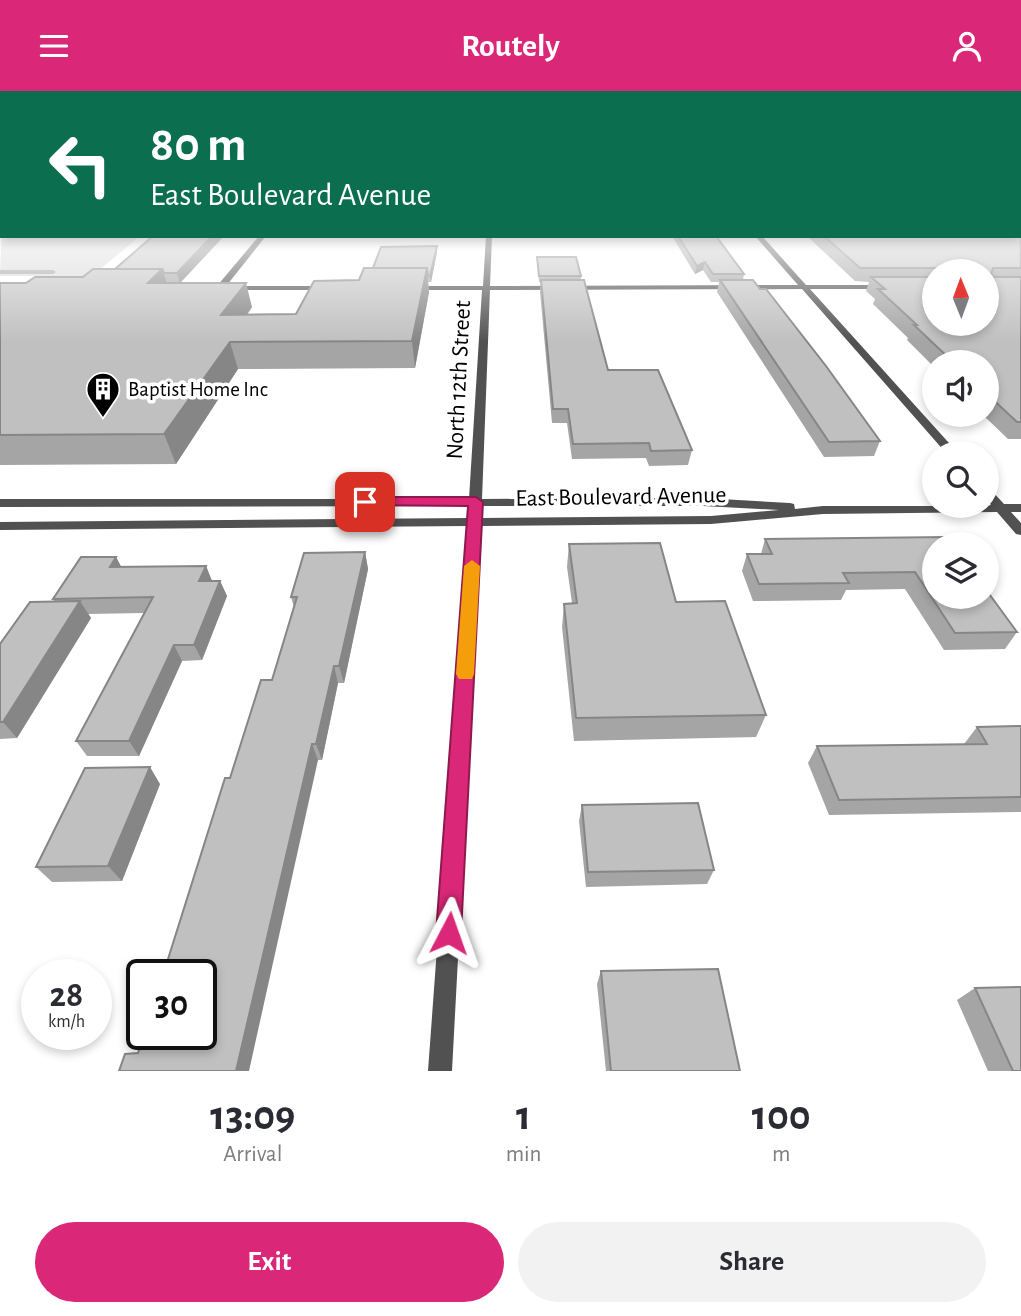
<!DOCTYPE html>
<style>
body{margin:0;font-family:"Alegreya Sans",sans-serif;background:#f2f2f3;color:#2b2b33;height:100vh;display:flex;flex-direction:column;font-size:26px;white-space:nowrap}
*{box-sizing:border-box;margin:0}
p{font-size:23px;color:#7c7c81}
.icon{flex:none;width:38px;height:38px;fill:none;stroke:currentColor;stroke-width:2;stroke-linecap:round;stroke-linejoin:round}
.map{position:relative;height:980px;overflow:hidden}
.panel{display:flex;flex-direction:column;background:#fff;flex:1}
.panel>*{flex:none}
.guide{position:absolute;left:0px;top:0px;width:1022px;height:147px;box-shadow:0 4px 10px #0003;background:#0b6e4f;color:#fff;overflow:hidden}
.needle{width:46px;rotate:359deg}
.controls{position:absolute;left:922px;top:168px;display:grid;gap:14px}
.controls a{display:grid;place-items:center;width:77px;height:77px;border-radius:50%;background:#fff;box-shadow:0 4px 10px #0003;font-size:35px}
.speed{position:absolute;left:21px;top:868px;display:flex;gap:14px;font-size:35px;font-weight:700;text-align:center}
.speed>*{display:grid;place-content:center;width:91px;height:91px;border-radius:50%;background:#fff;box-shadow:0 4px 10px #0003;line-height:1}
.speed small{font-size:18px;font-weight:400}
.speed .limit{border:4px solid #111;border-radius:10px;background:#fff;color:#111}
.pin{position:absolute;display:grid;place-items:center;width:60px;height:60px;color:#fff;margin:-30px;border-radius:14px;box-shadow:0 4px 10px #0006}
.me{position:absolute;width:77px;margin:-38px;rotate:4deg;stroke-linejoin:round;filter:drop-shadow(0 0 5px #0008)}
.turn{display:flex;align-items:center;gap:24px;height:147px;padding:0 35px;font-size:32px}
.turn .icon{width:91px;height:91px;stroke-width:2.5}
.turn b{display:block;font-size:49px;line-height:60px}
.eta{display:flex;justify-content:space-evenly;align-items:center;height:119px;text-align:center}
.eta b{font-size:42px;font-weight:700;line-height:49px}
.button{display:flex;gap:14px;margin-top:auto;padding:14px 35px}
.button a{flex:1;height:80px;border-radius:42px;background:#db2777;color:#fff;font-size:28px;font-weight:700;line-height:80px;text-align:center}
.button a+a{background:#f2f2f3;color:#2b2b33}
header{display:flex;justify-content:space-between;align-items:center;height:91px;padding:0 35px;background:#db2777;color:#fff;font-size:32px;font-weight:700}
.map>svg:first-child{display:block}
</style>
<header><svg class="icon" aria-label="menu" viewBox="0 0 24 24"><path d="M4 6h16M4 12h16M4 18h16"/></svg>Routely<svg class="icon" aria-label="person" viewBox="0 0 24 24"><circle cx="12" cy="8" r="4"/><path d="M4 21q1-7 8-7t8 7"/></svg></header>
<div class="map">
<svg width="1021" height="980" viewBox="0 0 1021 980">
<rect width="100%" height="100%" fill="#fff"/>
<path fill="#d8d8d8" d="M2,126v19h138l-48,40h-92z"/>
<g fill="none" stroke-linecap="round" stroke-linejoin="round">
<path fill="#9f9f9f" fill-rule="evenodd" d="M0,179h53l3,2 -3,2h-53z"/>
<defs>
<path id="primary" d="M0,114h2l-2,4z"/>
</defs>
<use href="#primary" stroke="#dbdbdb" stroke-width="2"/>
<g fill="#515151" fill-rule="evenodd">
<path d="M259,145h7l-43,54h-6v-4z"/>
<path d="M486,145h6l-2,50 308,-1 -43,-49h7l44,49h81v4h-77l148,164h-12l-144,-164 -312,1 -8,209 221,-1 87,5 4,1 1,5 28,-3h164l4,-1 -4,-5v-11l4,1 13,14h17v8h-10l10,11v12l-5,-1 -19,-22 -174,2 -112,10 -230,2 -29,545h-24l40,-545 -468,4v-8l468,-4 1,-12 -469,1v-8h469l13,-209h-71l-4,-2 4,-2h72zM481,415h222l76,4 -68,6 -230,2z"/>
<path d="M226,195h101l4,2 -4,2h-98l-4,-2z"/>
</g>
<use href="#primary" fill="#000" fill-rule="evenodd"/>
</g>
<g fill="#a5a5a5" fill-rule="evenodd">
<path d="M1021,114v234h-13l-25,-24h4v-53h-53v5l-27,-27 1,-2 -35,-34 2,-5 -9,-8 3,-9 -14,-1 -48,-45h213zM934,180h53l-53,53z"/>
<path d="M224,145l-44,47 72,24 -5,8 49,-1 63,-34 14,-12 64,-16 -6,30h-3l1,10 -14,76 -177,1 -62,95 -176,1v-182h26l57,-6 32,-8z"/>
<path d="M672,145h44l28,38 -1,6 137,161 -6,15 -50,1 -107,-165 2,-10h-8l-8,-12 -8,4z"/>
<path d="M537,166l44,19v4l27,90 84,80 -4,15 -39,1 -3,-8 -74,1 -5,-36h-15l-12,-131 1,-10h-2z"/>
<path d="M948,446l69,95 -12,17 -61,1 -39,-61 -59,1 -5,10 -88,1 -11,-30 5,-17h14l4,-15z"/>
<path d="M569,453l107,58 90,113 -10,22 -182,4 -12,-114 2,-23 8,-1 -5,-36z"/>
<path d="M365,461l3,17 -24,114h-6l-16,77h-4l-180,293 92,-275 42,-98 22,-73 -3,-10z"/>
<path d="M116,466l5,10 85,-1 6,15h8l7,15 -25,64 -20,1 -43,95h-52l-11,-15 68,-128 -56,1 3,4 -74,120 -17,1v-95l54,-43 -1,-2z"/>
<path d="M1021,635v86l-192,3 -21,-52 9,-17 147,-2 13,-17z"/>
<path d="M160,693l-38,97 -70,1 -16,-15z"/>
<path d="M582,714l132,65 -7,14 -121,3 -7,-66z"/>
<path d="M601,880l139,100h-134l-9,-87z"/>
<path d="M975,897l46,83h-33l-31,-71z"/>
</g>
<g fill="#868686">
<path d="M212,145h12l-44,47 -3,-10z"/>
<path d="M437,155v6l-6,30 -1,-6z"/>
<path d="M705,171l-2,8 -8,4 2,-8z"/>
<path d="M427,177l2,24 -14,76 -3,-27z"/>
<path d="M162,178l8,23 -22,-9z"/>
<path d="M246,192l6,24 -24,34 -7,-26z"/>
<path d="M230,251l8,27 -62,95 -12,-30z"/>
<path d="M365,461l3,17 -24,114 -5,-17z"/>
<path d="M116,466l8,15 -14,-5z"/>
<path d="M206,475l6,15h-13z"/>
<path d="M220,490l7,15 -25,64 -8,-15z"/>
<path d="M80,510l11,17 -74,120 -14,-16z"/>
<path d="M174,554l8,16 -43,95 -10,-15z"/>
<path d="M334,575l4,17 -16,77 -6,-16z"/>
<path d="M312,653l6,16 -69,311h-13z"/>
<path d="M150,676l10,17 -38,97 -14,-15z"/>
</g>
<g fill="#c0c0c0" stroke="#868686" stroke-width="2">
<path d="M1020,114l1,63h-28l-2,6 3,3h27v145h-4l-30,-28v-32h-34l-39,-37h3l-39,-36h7l-14,-12h63v47h53v-53h-46l1,-3h-82l-36,-32h196z"/>
<path d="M153,145h59l-35,37h-13l-2,-4h-47z"/>
<path d="M678,145h38l28,38h-31l-8,-12 -8,4z"/>
<path d="M437,155l-7,30h-2l-1,-8h-54l8,-21z"/>
<path d="M537,166h39l5,19h-42z"/>
<path d="M364,177h63l-15,73 -182,1 -66,92 -164,1v-152h26l9,-6h48l10,-8h69l-14,14h98l-25,32 75,-1 18,-33 45,-1z"/>
<path d="M541,189h43l24,90h50l34,80 -41,1 -2,-8 -76,1 -5,-35h-15z"/>
<path d="M720,189h33l7,9h6l60,77 54,75 -51,1z"/>
<path d="M948,446l5,7h-19v53h53v-6l30,41 -62,1 -40,-61 -72,1 6,10 -90,1 -12,-30h25l-7,-15z"/>
<path d="M660,452l16,59 49,-1 41,114 -190,3 -12,-114 13,-1 -8,-59z"/>
<path d="M365,461l-26,114h-5l-18,78h-4l-76,327h-117l6,-17 13,-1 6,-19h57v-59h-38l62,-197h5l31,-98h11l25,-83h-6l13,-44z"/>
<path d="M81,466h35l-6,10 96,-1 -7,15h21l-26,64h-20l-45,96h-53l77,-144 -100,2z"/>
<path d="M80,510l-77,121h-3v-78l30,-42z"/>
<path d="M1021,635v71l-182,3 -22,-54 170,-2 -10,-17z"/>
<path d="M150,676l-42,99 -72,1 49,-99z"/>
<path d="M698,712l16,67 -126,2 -6,-67z"/>
<path d="M718,878l22,102h-129l-10,-100z"/>
<path d="M1021,896v84h-8l-38,-83z"/>
</g>
<linearGradient id="sky" x2="0" y2="1"><stop stop-color="#8baccb"/><stop offset="0.45" stop-color="#fff"/><stop offset="1" stop-color="#fff" stop-opacity="0"/></linearGradient>
<rect width="1021" height="251" fill="url(#sky)"/>
<path fill="#db2777" stroke="#8e194d" stroke-width="2" d="M365,406h111l7,5 -22,431 -4,8 -8,4 -9,-4 -4,-8 32,-427 -108,-1 -2,-3z"/>
<path fill="#f59e0b" d="M472,469l8,6 -6,108 -2,5h-13l-3,-5 8,-108z"/>
<defs>
<symbol id="building-pin" viewBox="-11 -11 22 30"><path d="M0 17L-7.5 6A9.5 9.5 0 1 1 7.5 6Z" fill="#000" stroke="#fff"/><path d="M-4-6H4V6H1V3H-1V6H-4ZM-2.5-4.3h1.7v1.8h-1.7ZM.8-4.3h1.7v1.8H.8ZM-2.5-1h1.7V.8h-1.7ZM.8-1h1.7V.8H.8Z" fill="#fff"/></symbol>
</defs>
<g fill-rule="evenodd">
<use href="#building-pin" x="84" y="279" width="38" height="52"/>
</g>
<g text-anchor="middle" dominant-baseline="central" stroke-width="7" stroke-linejoin="round" paint-order="stroke">
<g font-size="21" fill="#000" stroke="#fff" text-anchor="start">
<text x="128" y="298">Baptist Home Inc</text>
</g>
<g font-size="24" fill="#000" stroke="#fff">
<text transform="translate(459 289) rotate(-87)">North 12th Street</text>
<text transform="translate(621 406) rotate(-1)">East Boulevard Avenue</text>
</g>
</g>
</svg>
<div class="controls">
<a><svg class="needle" viewBox="-14 -14 28 28"><path d="M0-13l5 13h-10z" fill="#e53935"/><path d="M0 13l5-13h-10z" fill="#7c7c81"/></svg></a>
<a><svg class="icon" aria-label="sound" viewBox="0 0 24 24"><path d="M4 9h4l5-4v14l-5-4H4zM17 9q2 3 0 6"/></svg></a>
<a><svg class="icon" aria-label="search" viewBox="0 0 24 24"><circle cx="10" cy="10" r="6"/><path d="M15 15l6 6"/></svg></a>
<a><svg class="icon" aria-label="layers" viewBox="0 0 24 24"><path d="M12 4l9 5-9 5-9-5zM3 14l9 5 9-5"/></svg></a>
</div>
<div class="speed"><div>28<small>km/h</small></div><div class="limit">30</div></div>
<div class="pin" style="left:365px;top:411px;background:#d93025"><svg class="icon" aria-label="arrive" viewBox="0 0 24 24"><path d="M6 21V4h12l-3 4 3 4H6"/></svg></div>
<svg class="me" style="left:449px;top:842px" viewBox="-20 -20 40 40"><path d="M0-17L14 15 0 8-14 15z" fill="#db2777" stroke="#fff" stroke-width="4"/></svg>
<div class="guide">
<div class="turn"><svg class="icon" aria-label="left" viewBox="0 0 24 24"><path d="M17 20v-9H6M10 6l-5 5 5 5"/></svg><div><b>80 m</b>East Boulevard Avenue</div></div>
</div>
</div>
<section class="panel">
<div class="eta">
<div><b>13:09</b><p>Arrival</p></div>
<div><b>1</b><p>min</p></div>
<div><b>100</b><p>m</p></div>
</div>
<div class="button"><a>Exit</a><a>Share</a></div>
</section>
